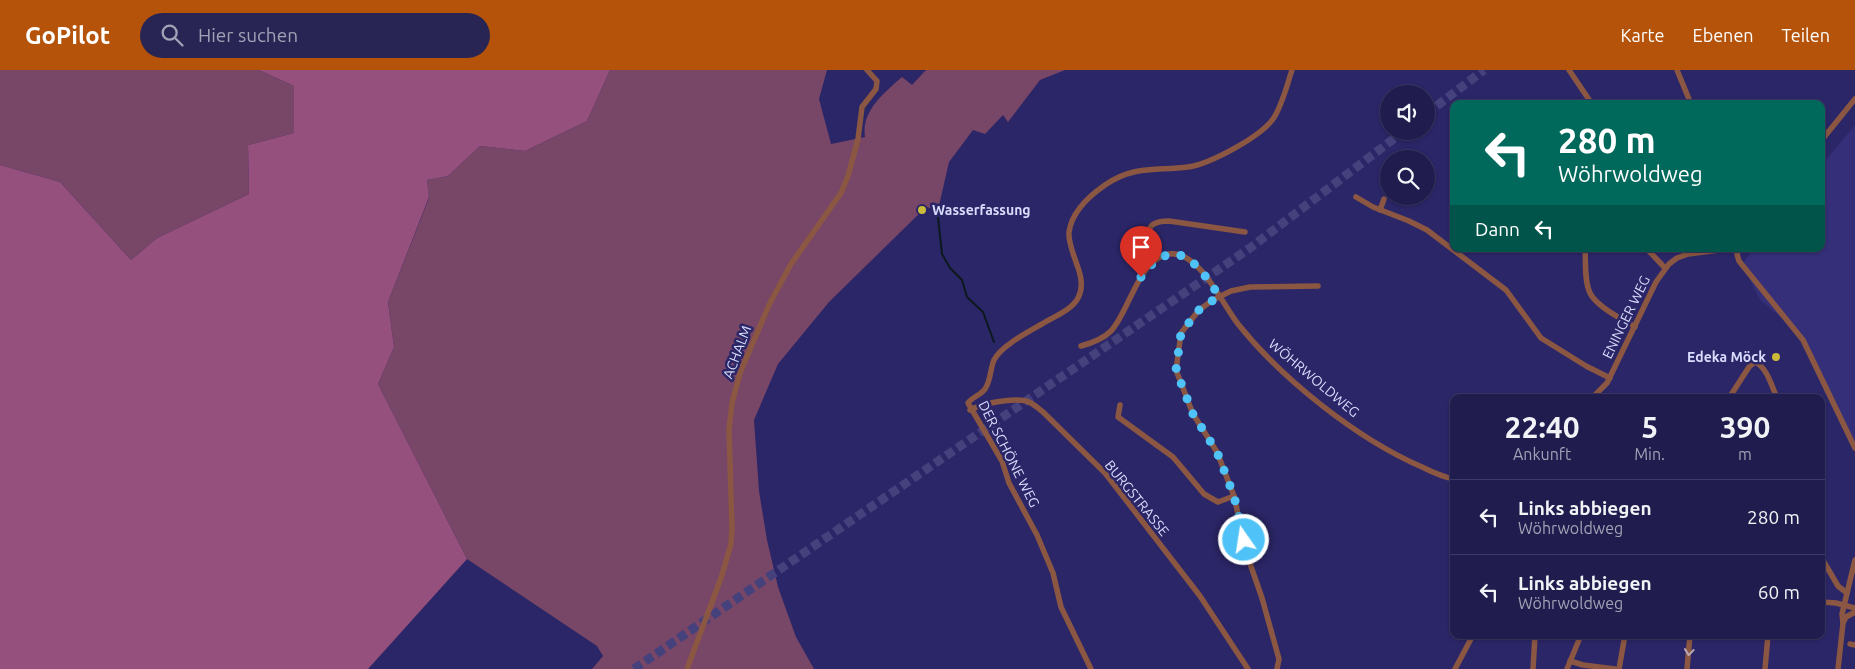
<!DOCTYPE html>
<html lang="de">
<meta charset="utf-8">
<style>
body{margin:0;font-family:Ubuntu,sans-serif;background:#282554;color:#f1f3f6;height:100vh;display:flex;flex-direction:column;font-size:19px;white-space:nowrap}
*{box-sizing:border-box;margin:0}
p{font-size:16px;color:#a2a1b6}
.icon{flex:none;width:28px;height:28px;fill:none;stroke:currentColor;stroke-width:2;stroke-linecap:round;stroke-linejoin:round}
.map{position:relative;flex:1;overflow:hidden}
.panel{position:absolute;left:1450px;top:324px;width:375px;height:245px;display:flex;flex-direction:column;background:#201c4d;border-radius:10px;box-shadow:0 1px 4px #0004,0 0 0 1px #3d3a65}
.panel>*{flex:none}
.top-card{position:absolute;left:1450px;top:30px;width:375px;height:152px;border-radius:10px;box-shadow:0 1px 4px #0004,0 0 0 1px #3d3a65;background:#00695c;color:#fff;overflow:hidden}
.buttons{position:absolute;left:1380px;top:15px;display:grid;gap:10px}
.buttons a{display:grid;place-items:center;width:55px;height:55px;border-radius:50%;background:#201c4d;box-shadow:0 1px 4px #0004,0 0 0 1px #3d3a65;font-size:25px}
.pin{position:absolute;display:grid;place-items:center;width:42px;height:42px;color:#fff;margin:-51px -21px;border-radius:50% 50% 50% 0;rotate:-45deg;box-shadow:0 0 5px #0007}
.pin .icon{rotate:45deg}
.me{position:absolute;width:55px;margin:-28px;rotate:347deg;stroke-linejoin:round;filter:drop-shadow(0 0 4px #0008)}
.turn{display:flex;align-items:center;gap:18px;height:105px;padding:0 25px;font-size:22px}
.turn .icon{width:65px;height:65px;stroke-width:2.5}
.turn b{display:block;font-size:35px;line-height:42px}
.then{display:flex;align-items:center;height:48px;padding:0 25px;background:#0003;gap:10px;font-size:19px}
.eta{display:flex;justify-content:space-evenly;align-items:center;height:85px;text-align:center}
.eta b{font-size:30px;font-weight:700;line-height:35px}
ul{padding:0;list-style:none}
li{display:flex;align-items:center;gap:15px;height:75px;padding:0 25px;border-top:1px solid #3d3a65}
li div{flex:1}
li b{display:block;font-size:19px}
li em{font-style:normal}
header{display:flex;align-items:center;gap:30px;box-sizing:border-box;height:70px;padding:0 25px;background:#b45309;color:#fff}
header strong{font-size:24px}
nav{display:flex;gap:28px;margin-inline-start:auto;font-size:18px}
.search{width:350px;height:45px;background:#282554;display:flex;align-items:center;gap:12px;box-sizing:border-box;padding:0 18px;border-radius:28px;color:#a2a1b6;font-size:19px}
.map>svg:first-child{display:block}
</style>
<header>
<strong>GoPilot</strong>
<div class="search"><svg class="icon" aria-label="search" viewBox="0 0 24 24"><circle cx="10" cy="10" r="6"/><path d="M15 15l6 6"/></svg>Hier suchen</div>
<nav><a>Karte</a><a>Ebenen</a><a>Teilen</a></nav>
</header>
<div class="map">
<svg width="1855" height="599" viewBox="0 0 1855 599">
<rect width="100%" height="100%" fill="#2b2667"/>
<path fill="#342f78" d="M1855,55v323l-56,-115 -39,-33 -18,-36 12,-15h67v-83z"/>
<g fill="#784666">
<path d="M0,0h259l35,16v47l-46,12 1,49 -92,44 -26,22 -71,-78 -60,-17z"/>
<path d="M610,0h217l-8,29 12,45 34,-7c-4,-26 19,-44 37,-60l10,8 14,-15h139l-25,10 -32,42 -5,-7 -18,19 -12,-4 -24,32 -11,48 -12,-3 -97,95 -51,62 -24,56 5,71 8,49 11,47 18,50 18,32h-222l11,-13 -6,-10 -130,-87 -89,-175 16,-37 -6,-45 41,-104 -2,-18 21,-4 32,-30 45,5 62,-30z"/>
</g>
<path fill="#95507d" d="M259,0h351l-23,51 -62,30 -45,-5 -32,30 -21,4 2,17 -41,105 6,45 -16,37 89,175 -99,110h-368v-504l60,17 71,78 26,-22 92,-44 -1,-49 46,-12v-47z"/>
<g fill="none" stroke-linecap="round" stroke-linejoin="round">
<path stroke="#0b191e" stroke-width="2" d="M938,147l4,37 8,14 12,12 5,17 16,15 11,30"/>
<g stroke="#45417d" stroke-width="9" stroke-dasharray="9 4.5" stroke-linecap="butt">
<path d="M1426,44l58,-44"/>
<path d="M634,599l616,-421 154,-117"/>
</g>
<g stroke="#8b5743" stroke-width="5.5">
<path d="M1569,0l23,34"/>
<path d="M1677,0l14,34"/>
<path d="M1821,71l34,-42"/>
<path d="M1356,127l17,10 36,14 18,9 79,60 35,48 45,28 24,12"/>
<path d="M1380,140l4,-11"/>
<path d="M1585,179c1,13 -1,31 5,44 6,13 32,26 45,34"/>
<path d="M1647,179l18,19"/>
<path d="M1739,180l-2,4 2,7 64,79 52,108"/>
<path d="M1160,187c-11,-15 -22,-36 9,-36l76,11"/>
<path d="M1081,276c11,-3 22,-7 30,-15 18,-19 28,-73 58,-77 30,-4 53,50 69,70 44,55 119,115 184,143 10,5 21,10 32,12"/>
<path d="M1592,328l15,-15 49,-101 13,-18 8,-6 11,-4 40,-5"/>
<path d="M1729,328l20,-31 6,-5c12,5 17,25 22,36"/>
<path d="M1120,335l-2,12 55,40 31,37 14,8 16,-6"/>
<path d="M970,340c14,-7 41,-12 56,-9 7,2 12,7 17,11l62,61 95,123 48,73"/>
<path d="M1821,487l17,29 9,7"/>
<path d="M1821,532l15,1 19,5"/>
<path d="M1843,553l3,-6 9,-5"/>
<path d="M1850,574l5,1"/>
<path d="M1570,591l13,4 32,4"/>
<path d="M687,599l34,-91 10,-34 1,-16 -3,-98 3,-27 8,-30 29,-68 22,-41 50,-71 7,-17 10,-37 4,-32 14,-18 1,-8 -10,-11"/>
<path d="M1091,599l-30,-62 -8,-34 -16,-38 -28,-52 -7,-22 -34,-58c4,-6 13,-8 17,-14 6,-9 5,-20 9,-29 7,-14 34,-28 48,-36 11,-7 30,-14 36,-26 6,-11 3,-23 -1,-33 -3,-10 -9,-22 -8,-33 3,-21 20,-36 36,-47 29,-20 51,-14 83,-18 22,-3 72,-30 85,-48 9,-13 14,-34 19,-49"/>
<path d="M1277,599l2,-10 -17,-61 -15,-43 -13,-59 -17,-44 -24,-38 -17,-44 5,-37 18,-23 14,-10 18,-9 19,-4 68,-1"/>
<path d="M1455,599l18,-34"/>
<path d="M1533,599l2,-34"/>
<path d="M1567,599l14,-34"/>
<path d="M1619,599l6,-34"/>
<path d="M1687,599l3,-34"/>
<path d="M1765,599l3,-34"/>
<path d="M1838,599l5,-46 -1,-9 13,-54"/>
</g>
</g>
<defs><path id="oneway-chevron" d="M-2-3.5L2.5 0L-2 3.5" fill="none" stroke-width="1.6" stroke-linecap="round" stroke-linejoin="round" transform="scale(1.25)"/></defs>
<use stroke="#baa7b2" href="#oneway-chevron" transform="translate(1689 582) rotate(96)"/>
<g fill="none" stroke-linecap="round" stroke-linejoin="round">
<path stroke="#4fc3f7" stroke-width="9" stroke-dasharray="0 16.2" d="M1141,207c33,-45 56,-15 78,19l-20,14 -18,23 -5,37 17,44 24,38 17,44 10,44"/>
</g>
<g fill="#cbba39" stroke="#2b2667" stroke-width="2">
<circle cx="922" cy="140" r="5"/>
<circle cx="1776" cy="287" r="5"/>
</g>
<g text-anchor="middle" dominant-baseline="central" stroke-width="5" stroke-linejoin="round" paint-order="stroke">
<g font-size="14" font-weight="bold" fill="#d9dcfc" stroke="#2b2667" text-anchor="start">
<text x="932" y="140">Wasserfassung</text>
<text x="1766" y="287" text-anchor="end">Edeka Möck</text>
</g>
<g font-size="14" fill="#d9dcfc" stroke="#2b2667">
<text transform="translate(1626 247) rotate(-64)">ENINGER WEG</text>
<text transform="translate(737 282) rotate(-69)">ACHALM</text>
<text transform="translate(1314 308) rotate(40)">WÖHRWOLDWEG</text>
<text transform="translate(1009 384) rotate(63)">DER SCHÖNE WEG</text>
<text transform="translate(1137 428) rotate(51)">BURGSTRASSE</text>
</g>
</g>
</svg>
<div class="buttons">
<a><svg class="icon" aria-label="sound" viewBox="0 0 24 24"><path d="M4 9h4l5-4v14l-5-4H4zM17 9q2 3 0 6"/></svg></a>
<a><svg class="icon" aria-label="search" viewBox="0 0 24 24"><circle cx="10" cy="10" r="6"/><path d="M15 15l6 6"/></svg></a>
</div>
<div class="pin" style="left:1141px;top:207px;background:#d93025"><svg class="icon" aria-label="arrive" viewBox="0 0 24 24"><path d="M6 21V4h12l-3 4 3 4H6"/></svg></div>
<svg class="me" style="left:1244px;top:470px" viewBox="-20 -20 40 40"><circle r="17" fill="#4fc3f7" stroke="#fff" stroke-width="3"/><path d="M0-11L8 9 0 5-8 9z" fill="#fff"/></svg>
<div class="top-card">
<div class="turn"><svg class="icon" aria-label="left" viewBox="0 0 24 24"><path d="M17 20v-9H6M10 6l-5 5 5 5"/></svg><div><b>280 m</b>Wöhrwoldweg</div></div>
<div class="then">Dann<svg class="icon" aria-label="left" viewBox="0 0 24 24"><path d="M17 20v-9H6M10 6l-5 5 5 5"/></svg></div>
</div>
<section class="panel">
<div class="eta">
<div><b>22:40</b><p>Ankunft</p></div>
<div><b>5</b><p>Min.</p></div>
<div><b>390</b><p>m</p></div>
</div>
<ul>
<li><svg class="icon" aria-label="left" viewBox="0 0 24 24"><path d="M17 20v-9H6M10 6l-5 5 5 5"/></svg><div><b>Links abbiegen</b><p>Wöhrwoldweg</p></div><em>280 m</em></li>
<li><svg class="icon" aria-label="left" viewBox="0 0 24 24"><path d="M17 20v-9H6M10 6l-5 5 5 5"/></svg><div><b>Links abbiegen</b><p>Wöhrwoldweg</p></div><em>60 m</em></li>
</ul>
</section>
</div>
